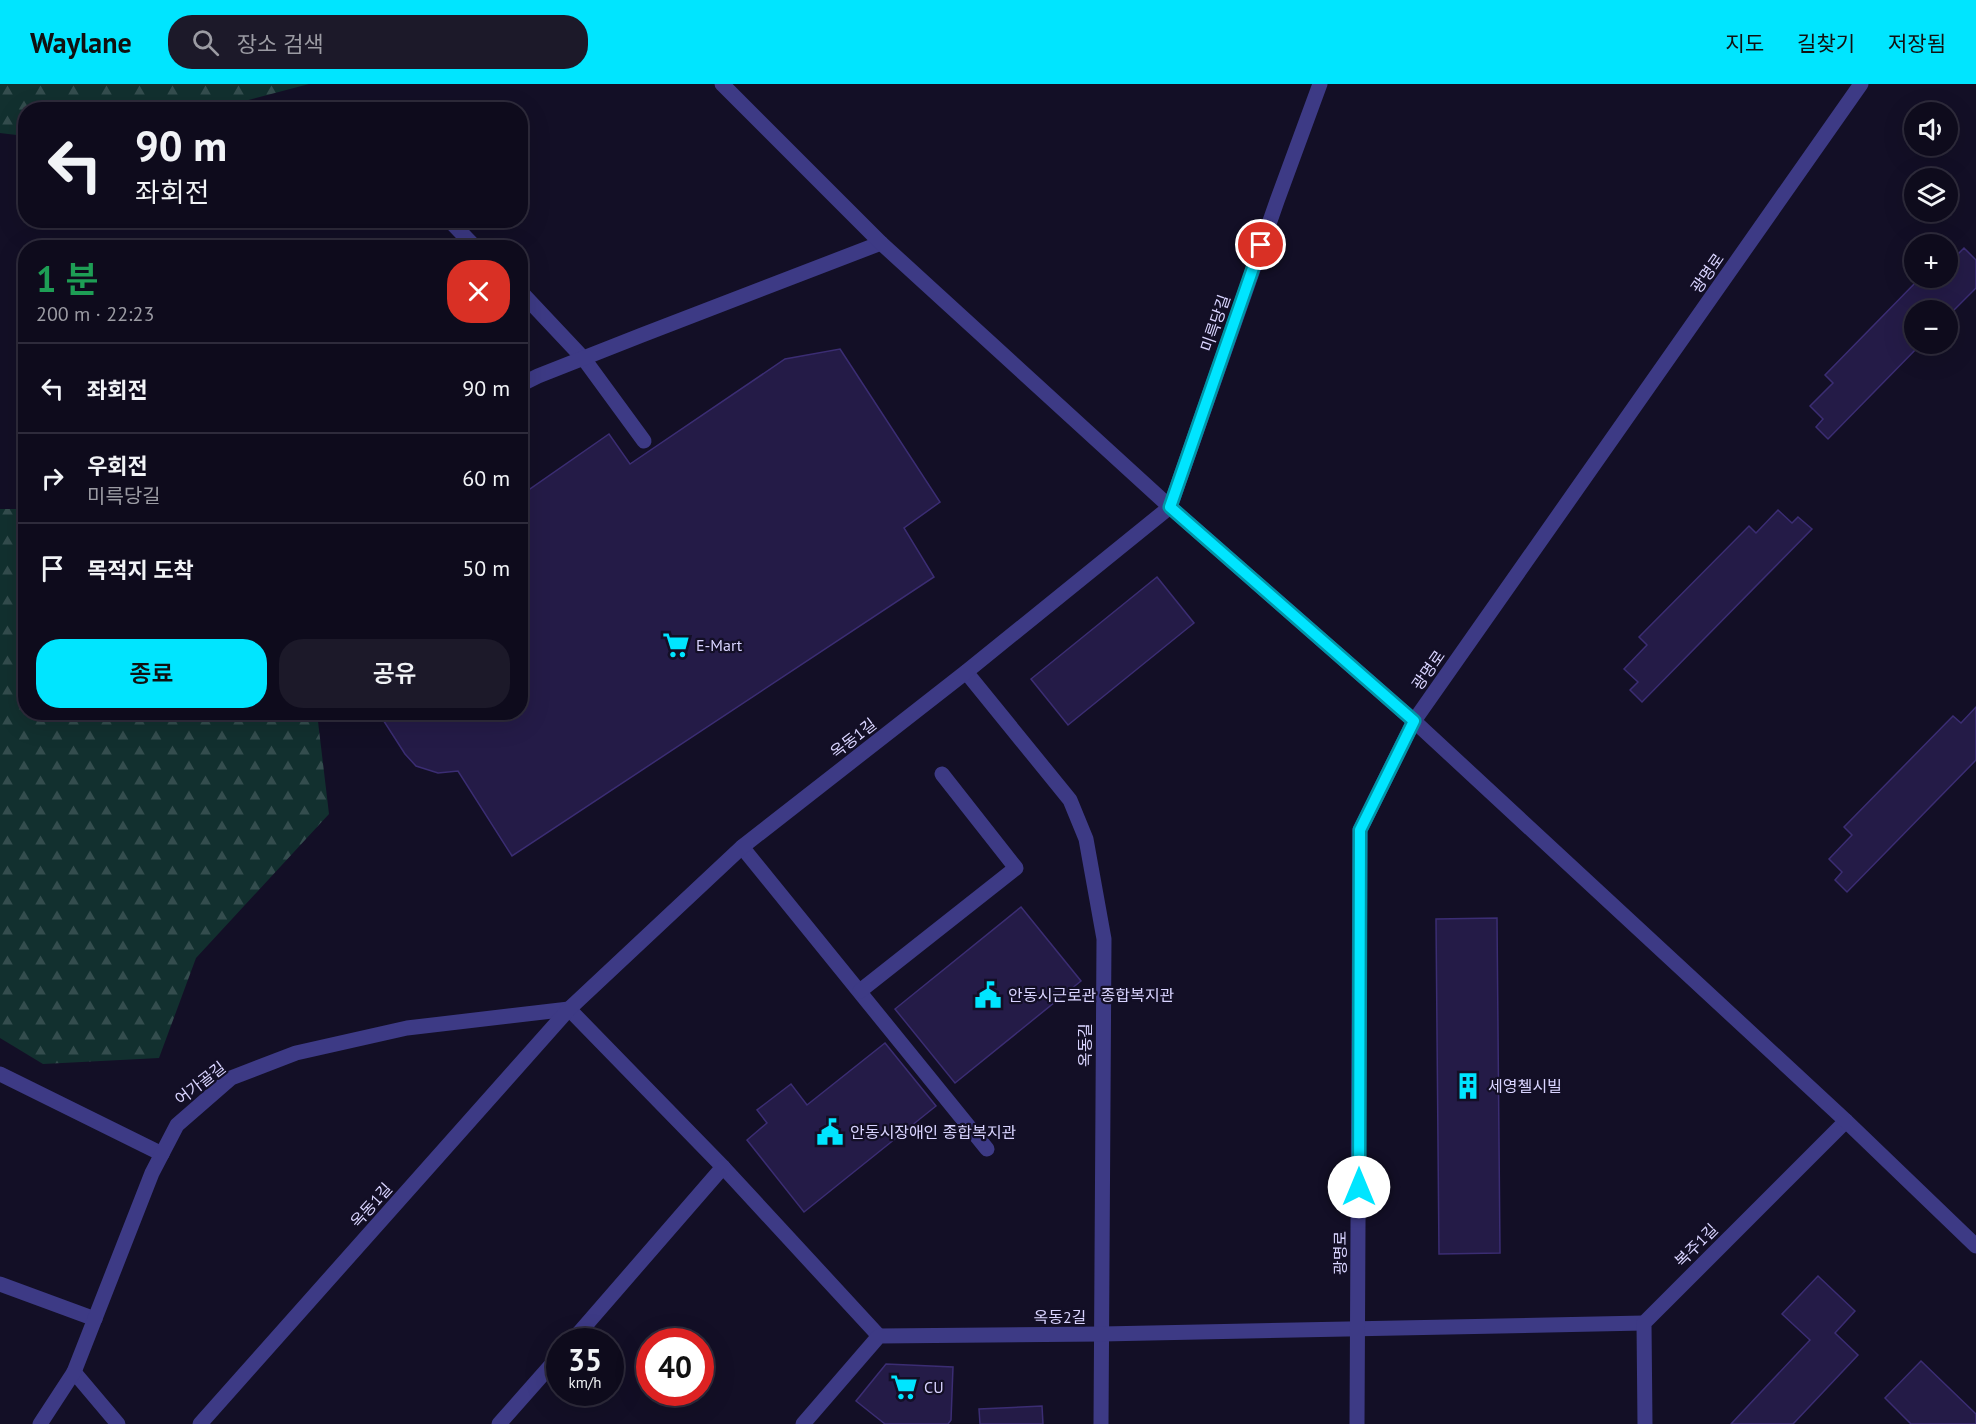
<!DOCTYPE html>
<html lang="ko">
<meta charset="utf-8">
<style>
body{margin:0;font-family:"PT Sans","Noto Sans KR",sans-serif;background:#1c1929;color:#f1f3f6;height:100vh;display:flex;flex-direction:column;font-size:22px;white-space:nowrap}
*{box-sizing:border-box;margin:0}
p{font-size:20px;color:#9b9ba3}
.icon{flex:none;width:33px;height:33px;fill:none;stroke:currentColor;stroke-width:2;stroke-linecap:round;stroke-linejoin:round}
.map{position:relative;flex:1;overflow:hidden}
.details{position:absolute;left:18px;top:156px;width:510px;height:480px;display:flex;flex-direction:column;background:#0e0b1c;border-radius:24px;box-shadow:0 6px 24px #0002,0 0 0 2px #2e2b3b}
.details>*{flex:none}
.hud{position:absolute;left:18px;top:18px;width:510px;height:126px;border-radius:24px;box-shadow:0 6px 24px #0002,0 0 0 2px #2e2b3b;background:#0e0b1c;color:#f1f3f6;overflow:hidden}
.buttons{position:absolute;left:1904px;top:18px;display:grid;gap:12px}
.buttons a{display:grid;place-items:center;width:54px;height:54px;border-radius:50%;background:#0e0b1c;box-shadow:0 6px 24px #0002,0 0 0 2px #2e2b3b;font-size:30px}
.speed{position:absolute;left:546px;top:1244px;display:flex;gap:12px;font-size:30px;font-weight:700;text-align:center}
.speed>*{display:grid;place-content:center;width:78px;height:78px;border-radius:50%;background:#0e0b1c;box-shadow:0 6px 24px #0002,0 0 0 2px #2e2b3b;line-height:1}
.speed small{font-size:15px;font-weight:400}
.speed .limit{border:9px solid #d22;background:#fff;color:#111}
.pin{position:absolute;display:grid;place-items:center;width:51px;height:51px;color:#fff;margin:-26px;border:3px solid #fff;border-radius:50%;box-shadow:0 2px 6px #0007}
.me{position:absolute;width:66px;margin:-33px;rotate:0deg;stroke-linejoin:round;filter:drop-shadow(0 0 4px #0008)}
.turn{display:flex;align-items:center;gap:21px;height:126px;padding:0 18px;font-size:27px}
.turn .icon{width:78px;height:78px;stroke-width:2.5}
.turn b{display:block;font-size:42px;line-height:51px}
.round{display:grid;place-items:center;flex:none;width:63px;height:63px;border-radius:24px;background:#1c1929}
.headline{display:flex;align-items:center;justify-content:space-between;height:102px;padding:0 18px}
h1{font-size:36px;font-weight:600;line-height:45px;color:#1e9e55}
.cta{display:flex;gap:12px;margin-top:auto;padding:12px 18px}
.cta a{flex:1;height:69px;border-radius:24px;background:#00e5ff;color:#111;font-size:24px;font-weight:600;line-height:69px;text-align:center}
.cta a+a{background:#1c1929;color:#f1f3f6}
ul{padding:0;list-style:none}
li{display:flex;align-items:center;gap:18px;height:90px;padding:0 18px;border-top:2px solid #2e2b3b}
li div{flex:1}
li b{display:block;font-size:22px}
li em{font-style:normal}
header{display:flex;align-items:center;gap:36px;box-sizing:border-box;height:84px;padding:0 30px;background:#00e5ff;color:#111}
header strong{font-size:28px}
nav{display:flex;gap:33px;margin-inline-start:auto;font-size:21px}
.search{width:420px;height:54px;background:#1c1929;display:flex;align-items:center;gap:15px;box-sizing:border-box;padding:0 21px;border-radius:24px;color:#9b9ba3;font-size:22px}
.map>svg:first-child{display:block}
</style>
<header>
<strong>Waylane</strong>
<div class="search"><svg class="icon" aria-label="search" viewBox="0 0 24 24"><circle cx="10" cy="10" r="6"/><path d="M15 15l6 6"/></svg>장소 검색</div>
<nav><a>지도</a><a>길찾기</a><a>저장됨</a></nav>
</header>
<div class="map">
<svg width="1976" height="1340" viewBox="0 0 1976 1340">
<defs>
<pattern id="forest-firs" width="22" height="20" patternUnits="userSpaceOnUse" patternTransform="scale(1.5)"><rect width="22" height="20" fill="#12302f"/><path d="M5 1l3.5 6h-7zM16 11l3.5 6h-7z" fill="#344d4e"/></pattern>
</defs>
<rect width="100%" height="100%" fill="#130f26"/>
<g fill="url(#forest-firs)">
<path d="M0,0h309l-95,25 -188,1 -1,26 -25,-3z"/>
<path d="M0,425h25l1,203 291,1 12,101 -133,144 -37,100 -116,6 -43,-26z"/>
</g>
<g fill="#241b47" stroke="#3b2d73" stroke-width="1.5">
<path d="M1964,164l12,12v28l-29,29v-7h-33v34h7l-93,95 -12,-12 7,-8 -13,-13 23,-23 -8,-8 95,-97h27v-13z"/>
<path d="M840,265l100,153 -36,26 30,49 -422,279 -54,-85 -20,2 -22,-7 -11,-12 -27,-42h142v-216l89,-62 21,30 155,-105z"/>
<path d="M1778,426l14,13 6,-6 14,12 -170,173 -12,-12 8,-8 -14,-13 23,-24 -8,-8 110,-111 7,7z"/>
<path d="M1157,493l37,46 -126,102 -37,-46z"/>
<path d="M1976,623v53l-129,132 -12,-12 7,-8 -13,-13 23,-24 -8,-8 109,-111 8,7z"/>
<path d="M1021,823l60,74 -126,102 -60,-74z"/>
<path d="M1497,834l3,335 -61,1 -3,-335z"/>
<path d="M885,959l51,63 -132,106 -57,-72 20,-17 -10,-13 34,-26 16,21z"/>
<path d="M1818,1192l37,35 -20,22 23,22 -65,69h-62l79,-84 -28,-26z"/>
<path d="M1921,1277l55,53v10h-65l-26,-26z"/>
<path d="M886,1280l67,3 -2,53 -3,4h-63l-29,-23z"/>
<path d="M1042,1322l1,18h-63l-1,-15z"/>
</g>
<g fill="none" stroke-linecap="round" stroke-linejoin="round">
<g stroke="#3d3a85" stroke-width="15">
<path d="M449,136l27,28"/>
<path d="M520,207l64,68 60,82"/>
<path d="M520,301l18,-9 104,-41 239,-92"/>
<path d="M742,763l245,302"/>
<path d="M860,907l156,-123 -74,-94"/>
</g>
<g stroke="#3d3a85" stroke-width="15">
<path d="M966,588l104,128 16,39 18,100 -3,485"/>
<path d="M569,925l154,158 156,169"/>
<path d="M0,990l162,80"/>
<path d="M0,1200l95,35"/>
<path d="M572,1257l151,-174"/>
<path d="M74,1288l44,52"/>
<path d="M40,1340l34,-52 78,-199 25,-48 54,-47 65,-25 111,-25 162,-19"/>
<path d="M200,1340l369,-415 173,-162 224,-175 204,-165 107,-306 43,-117"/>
<path d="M499,1340l61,-69"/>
<path d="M803,1340l76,-88 223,-2 542,-11"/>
<path d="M1645,1340l-1,-101 202,-202"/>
</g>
<g stroke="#3d3a85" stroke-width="15">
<path d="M722,0l159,159 289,264 244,214 432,400 130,125"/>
<path d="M1357,1340l3,-594 54,-109 447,-637"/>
</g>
</g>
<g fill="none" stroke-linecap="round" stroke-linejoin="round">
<defs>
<path id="route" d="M1261,161l-91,262 244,214 -54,109 -1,357"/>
</defs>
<use href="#route" stroke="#0095a6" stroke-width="15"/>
<use href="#route" stroke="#00e5ff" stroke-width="10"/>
</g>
<defs>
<symbol id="supermarket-bare" viewBox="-9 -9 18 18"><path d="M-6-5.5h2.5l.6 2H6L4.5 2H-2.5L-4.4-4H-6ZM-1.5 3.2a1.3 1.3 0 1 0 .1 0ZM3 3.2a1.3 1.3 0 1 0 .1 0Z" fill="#00e5ff" stroke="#130f26" stroke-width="2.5" paint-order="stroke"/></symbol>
<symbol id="civic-bare" viewBox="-9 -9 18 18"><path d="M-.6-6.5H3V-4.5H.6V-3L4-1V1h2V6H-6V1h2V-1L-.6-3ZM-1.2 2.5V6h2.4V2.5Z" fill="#00e5ff" stroke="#130f26" stroke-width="2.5" paint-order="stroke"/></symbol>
<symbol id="building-bare" viewBox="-9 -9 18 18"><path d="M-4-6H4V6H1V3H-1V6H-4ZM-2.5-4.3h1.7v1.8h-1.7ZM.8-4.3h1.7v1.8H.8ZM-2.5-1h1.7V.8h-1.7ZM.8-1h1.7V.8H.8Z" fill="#00e5ff" stroke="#130f26" stroke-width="2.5" paint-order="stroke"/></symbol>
</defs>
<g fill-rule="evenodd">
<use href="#supermarket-bare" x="657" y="542" width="38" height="38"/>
<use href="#civic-bare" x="969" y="892" width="38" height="38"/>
<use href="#building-bare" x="1449" y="983" width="38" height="38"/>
<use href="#civic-bare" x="811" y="1029" width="38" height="38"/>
<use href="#supermarket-bare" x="885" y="1284" width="38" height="38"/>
</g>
<g text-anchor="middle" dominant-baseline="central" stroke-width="4.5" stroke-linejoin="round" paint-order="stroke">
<g font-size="16" fill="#d9d4ff" stroke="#130f26">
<text transform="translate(1707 189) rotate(-55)">광명로</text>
<text transform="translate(1215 239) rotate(-71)">미륵당길</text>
<text transform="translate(1428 586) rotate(-55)">광명로</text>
<text transform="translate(853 654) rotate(-38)">옥동1길</text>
<text transform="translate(1085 961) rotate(-90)">옥동길</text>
<text transform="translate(200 999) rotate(-38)">어가골길</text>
<text transform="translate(371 1121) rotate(-48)">옥동1길</text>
<text transform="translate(1696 1161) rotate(-45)">복주1길</text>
<text transform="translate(1340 1169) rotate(-90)">광명로</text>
<text x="1060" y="1233">옥동2길</text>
</g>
<g font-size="16" fill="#d9d4ff" stroke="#130f26" text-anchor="start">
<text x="696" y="561">E-Mart</text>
<text x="1008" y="911">안동시근로관 종합복지관</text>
<text x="1488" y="1002">세영첼시빌</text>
<text x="850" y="1048">안동시장애인 종합복지관</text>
<text x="924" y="1303">CU</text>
</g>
</g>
</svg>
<div class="buttons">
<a><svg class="icon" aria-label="sound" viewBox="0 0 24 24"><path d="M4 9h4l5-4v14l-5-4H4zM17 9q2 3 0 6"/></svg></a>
<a><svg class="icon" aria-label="layers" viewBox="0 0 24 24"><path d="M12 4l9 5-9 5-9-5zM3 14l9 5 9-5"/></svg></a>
<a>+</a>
<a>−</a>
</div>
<div class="speed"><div>35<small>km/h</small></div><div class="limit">40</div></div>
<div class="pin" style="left:1261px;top:161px;background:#d93025"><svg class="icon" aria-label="arrive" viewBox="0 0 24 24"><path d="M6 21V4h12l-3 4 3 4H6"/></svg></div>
<svg class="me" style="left:1359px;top:1103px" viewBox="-20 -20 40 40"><circle r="19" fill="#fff"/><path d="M0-13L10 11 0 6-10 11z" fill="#00e5ff"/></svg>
<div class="hud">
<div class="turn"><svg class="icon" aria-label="left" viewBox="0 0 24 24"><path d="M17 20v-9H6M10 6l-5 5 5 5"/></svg><div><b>90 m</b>좌회전</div></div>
</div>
<section class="details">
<div class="headline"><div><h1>1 분</h1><p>200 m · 22:23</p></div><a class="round" style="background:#d93025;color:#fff"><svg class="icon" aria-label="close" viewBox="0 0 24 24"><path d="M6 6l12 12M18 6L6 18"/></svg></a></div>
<ul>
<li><svg class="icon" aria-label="left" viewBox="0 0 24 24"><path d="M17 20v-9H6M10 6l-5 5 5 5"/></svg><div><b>좌회전</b></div><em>90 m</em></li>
<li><svg class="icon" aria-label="right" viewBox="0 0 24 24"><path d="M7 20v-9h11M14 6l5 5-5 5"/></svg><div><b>우회전</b><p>미륵당길</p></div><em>60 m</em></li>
<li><svg class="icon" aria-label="arrive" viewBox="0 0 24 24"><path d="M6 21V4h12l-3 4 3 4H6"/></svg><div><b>목적지 도착</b></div><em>50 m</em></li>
</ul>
<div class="cta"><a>종료</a><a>공유</a></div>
</section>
</div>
